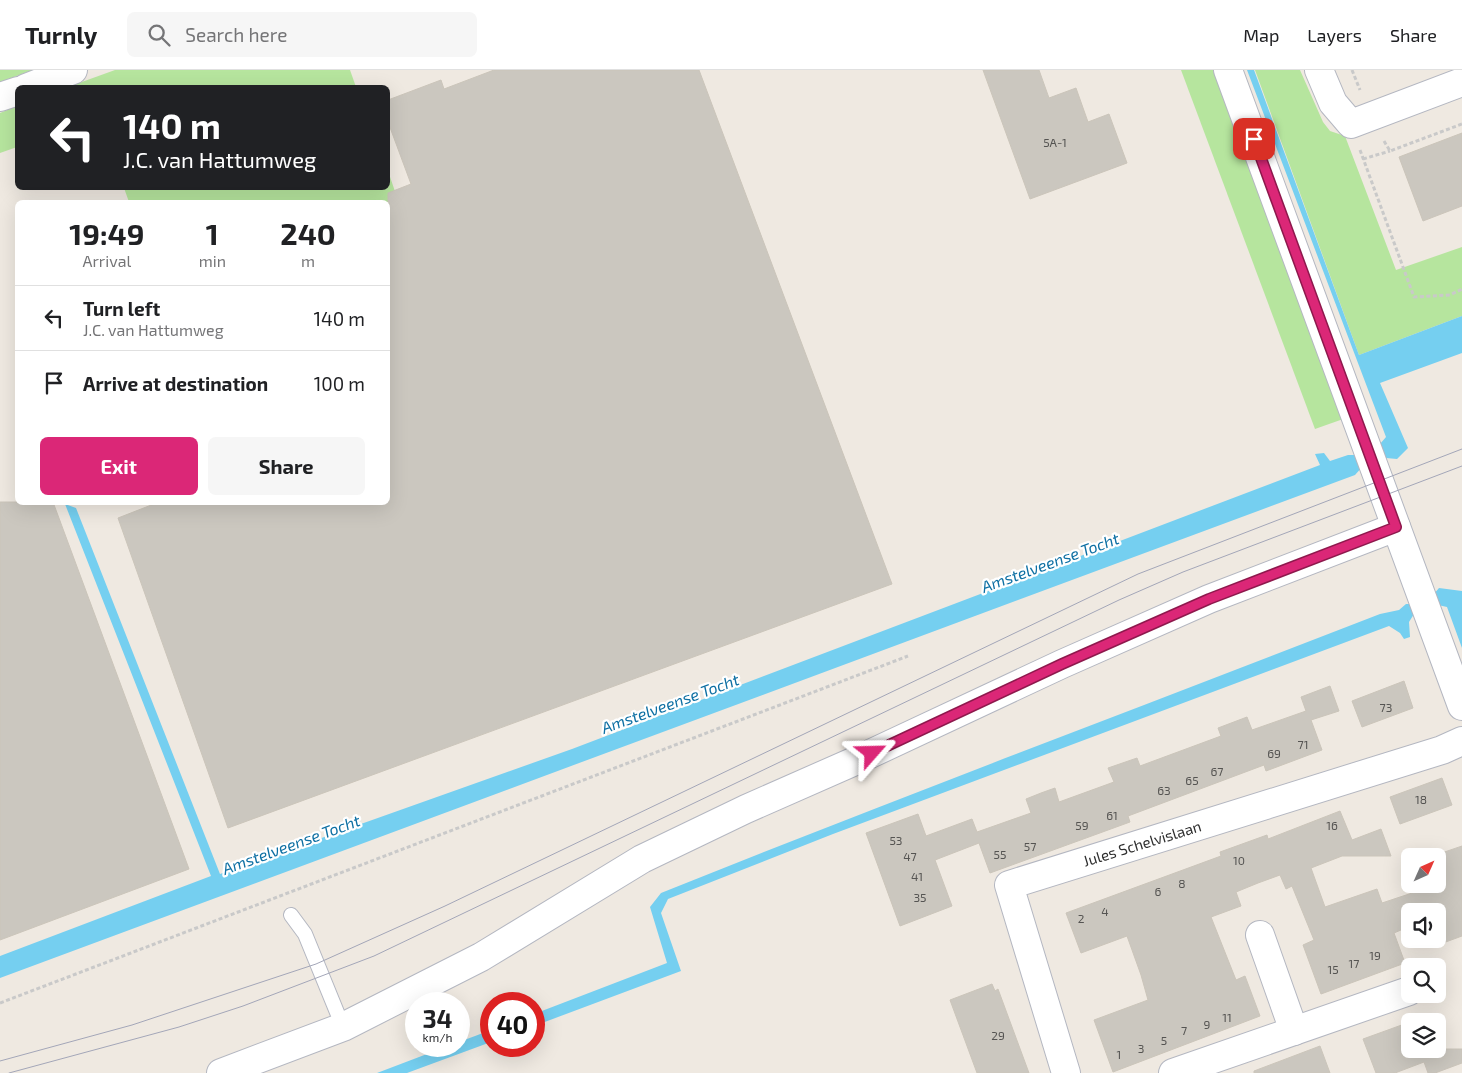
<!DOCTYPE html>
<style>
body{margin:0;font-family:"Exo 2",sans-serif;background:#f6f6f6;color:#202124;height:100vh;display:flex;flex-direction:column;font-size:19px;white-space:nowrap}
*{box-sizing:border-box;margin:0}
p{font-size:16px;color:#757577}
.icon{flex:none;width:28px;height:28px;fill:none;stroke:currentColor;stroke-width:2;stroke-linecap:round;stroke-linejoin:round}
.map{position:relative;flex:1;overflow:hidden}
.details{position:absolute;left:15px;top:130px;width:375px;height:305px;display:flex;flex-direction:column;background:#fff;border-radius:8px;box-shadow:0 5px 20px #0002}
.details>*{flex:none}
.guide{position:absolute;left:15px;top:15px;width:375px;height:105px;border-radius:8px;box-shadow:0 5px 20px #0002;background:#202124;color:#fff;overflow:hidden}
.needle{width:32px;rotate:45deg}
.fabs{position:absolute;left:1401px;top:778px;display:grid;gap:10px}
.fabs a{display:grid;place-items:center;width:45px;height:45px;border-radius:8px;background:#fff;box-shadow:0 5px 20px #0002;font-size:25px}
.speed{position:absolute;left:405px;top:922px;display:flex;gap:10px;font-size:25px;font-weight:700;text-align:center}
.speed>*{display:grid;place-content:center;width:65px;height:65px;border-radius:50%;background:#fff;box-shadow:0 5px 20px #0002;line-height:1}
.speed small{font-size:12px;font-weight:400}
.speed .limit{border:8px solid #d22;background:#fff;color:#111}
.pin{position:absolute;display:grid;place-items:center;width:42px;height:42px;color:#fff;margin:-21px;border-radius:10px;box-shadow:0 2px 8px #0006}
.me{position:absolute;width:55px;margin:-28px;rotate:65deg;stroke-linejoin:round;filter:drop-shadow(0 0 4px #0008)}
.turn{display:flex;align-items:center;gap:18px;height:105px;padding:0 25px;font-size:22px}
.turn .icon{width:65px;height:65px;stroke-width:2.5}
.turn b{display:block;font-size:35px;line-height:42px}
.eta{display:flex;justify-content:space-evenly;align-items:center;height:85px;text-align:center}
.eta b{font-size:30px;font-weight:700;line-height:35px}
.primary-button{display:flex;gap:10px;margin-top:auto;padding:10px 25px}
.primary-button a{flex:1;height:58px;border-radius:8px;background:#db2777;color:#fff;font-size:20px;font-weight:700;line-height:58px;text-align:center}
.primary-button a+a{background:#f6f6f6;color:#202124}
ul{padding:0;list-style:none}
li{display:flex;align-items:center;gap:15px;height:65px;padding:0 25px;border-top:1px solid #e0e0e0}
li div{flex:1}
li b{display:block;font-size:19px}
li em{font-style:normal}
header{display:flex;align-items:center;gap:30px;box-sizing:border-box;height:70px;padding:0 25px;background:#fff;border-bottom:1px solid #e0e0e0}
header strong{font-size:24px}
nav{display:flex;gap:28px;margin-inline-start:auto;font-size:18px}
.search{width:350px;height:45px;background:#f6f6f6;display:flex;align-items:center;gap:12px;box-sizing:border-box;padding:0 18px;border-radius:8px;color:#757577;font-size:19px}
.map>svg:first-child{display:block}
</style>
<header>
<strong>Turnly</strong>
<div class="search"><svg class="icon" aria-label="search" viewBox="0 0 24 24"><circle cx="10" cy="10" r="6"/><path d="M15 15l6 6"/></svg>Search here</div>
<nav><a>Map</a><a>Layers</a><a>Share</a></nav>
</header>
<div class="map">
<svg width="1462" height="1003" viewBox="0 0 1462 1003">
<rect width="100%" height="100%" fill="#efe9e1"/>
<g fill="#b6e59e">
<path d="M0,0h33l-33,12z"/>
<path d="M115,0h235l6,17h-288z"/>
<path d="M1181,0h32l133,348 -31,11z"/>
<path d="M1255,0h45l23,52 7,9 15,5 51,134 66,-23v69l-103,39z"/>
<path d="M17,36v41l-17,6v-40z"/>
<path d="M388,101l12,35 -12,5v-9h-259l-5,-14h264z"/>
</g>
<g fill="#75cff0">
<path d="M1247,0h7l105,285 103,-39v37l-82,30 28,65 -11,11 -11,-1 -6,-14 6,-7z"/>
<path d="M1324,383l6,8 18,-6h10l5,11 -8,9 -1355,503v-22l211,-80 -146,-372 11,4 144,366 352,-125 748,-284 -5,-11z"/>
<path d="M1439,518l23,3v57l-15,-41 -9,-2 -5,-10z"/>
<path d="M1406,534h4l4,10 -5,8 1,15 -6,2 -4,-6 -11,-7 -556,208 -165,65 -7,14 20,58 -147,55v-12l133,-51 -17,-56 11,-14c239,-96 480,-186 719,-279l19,-4z"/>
<path d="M491,960v12l-84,31h-30l71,-27h11v-4z"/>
</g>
<g fill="#cbc7bf" stroke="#cbc5ba">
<path d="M494,0h205l193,514 -664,244 -110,-310 41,-16h229v-309l23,-9 -23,-62v-22l53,-20 3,9z"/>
<path d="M983,0h56l10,28 27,-10 12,34 21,-8 18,49 -97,36z"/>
<path d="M1462,63v73l-39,15 -24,-64z"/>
<path d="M0,432h53l136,367 -189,71z"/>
<path d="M1404,611l9,27 -51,19 -10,-26z"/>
<path d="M1330,616l9,25 -28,9 11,30 -56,21 -2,-6 -136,51 2,6 -140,51 -11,-30 -44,17 17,46 -52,20 -34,-93 52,-19 8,22 46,-17 5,13 54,-19 -5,-14 15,-6 14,-5 4,14 55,-20 -6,-14 29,-10 3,8 81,-30 -3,-8 29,-11 5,13 54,-19 -5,-14z"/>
<path d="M1442,708l10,27 -52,19 -10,-27z"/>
<path d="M1340,741l12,29 29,-11 10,27h-49l-31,12 14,39 52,-18 5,14 39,-13 -3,-6h20v-28h-5l29,-10v90l-19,7 -5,-13v-19h-28v15l-16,7 11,30 -84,31 -18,-49 11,-5 -22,-54 -6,3 -6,-14 -22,8 -22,9 5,14 -30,11 25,63 9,-4 15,40 -147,56 -19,-52 54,-20 -7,-25 -14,-39 -46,17 -15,-40 155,-57 -1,-4 47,-17 1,4z"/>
<path d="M992,914l3,7 3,-2 31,84h-52l-27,-73z"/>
<path d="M1410,952v27h52v14l-27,10h-7l-4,-11 -29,11h-19l-13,-34z"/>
<path d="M1320,976l10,27h-76v-2z"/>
</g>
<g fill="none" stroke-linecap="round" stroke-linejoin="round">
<defs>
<path id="service" d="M291,845l14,19 38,93"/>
<g id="minor">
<path d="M1319,0l14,33 18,21 111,-42"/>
<path d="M1260,865l34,96"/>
<path d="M1066,1003l-57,-188 433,-135 20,-9"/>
<path d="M1173,1003l236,-82"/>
</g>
<g id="tertiary">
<path d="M1228,0l234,636"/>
<path d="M26,18l47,-18"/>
<path d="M0,27l18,-6"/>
<path d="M221,1003l122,-46 138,-70 161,-98 104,-50 109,-48 207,-97 147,-65 187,-72"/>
</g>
</defs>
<use href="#service" stroke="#b4b7c1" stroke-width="16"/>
<use href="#minor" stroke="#b4b7c1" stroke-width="30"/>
<use href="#tertiary" stroke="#b4b7c1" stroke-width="30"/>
<g stroke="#c9c9c9" stroke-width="3" stroke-dasharray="4 2.5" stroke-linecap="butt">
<path d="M1352,0l8,20"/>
<path d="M1384,71l6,10 72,-27"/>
<path d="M1360,80l54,147 36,-2 12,-6"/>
<path d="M1363,89l27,-8"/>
<path d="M0,933l908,-347"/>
</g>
<use href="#service" stroke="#fff" stroke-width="14"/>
<use href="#minor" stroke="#fff" stroke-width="28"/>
<use href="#tertiary" stroke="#fff" stroke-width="28"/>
<g stroke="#a3a6b8" stroke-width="1">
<path d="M0,991l132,-36 184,-61 129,-58 693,-332 324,-125"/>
<path d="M9,1003l170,-46 64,-21 131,-50 745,-356 64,-28 279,-106"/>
</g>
</g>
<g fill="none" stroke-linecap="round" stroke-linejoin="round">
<defs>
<path id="route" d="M872,683l190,-89 147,-65 187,-72 -142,-388"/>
</defs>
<use href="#route" stroke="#8e194d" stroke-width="12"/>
<use href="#route" stroke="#db2777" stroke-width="9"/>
</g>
<g text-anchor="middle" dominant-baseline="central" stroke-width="4.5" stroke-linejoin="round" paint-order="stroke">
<g font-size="12" fill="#555452">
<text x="1055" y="72">5A-1</text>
<text x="1386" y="637">73</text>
<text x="1303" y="674">71</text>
<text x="1274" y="683">69</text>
<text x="1217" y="701">67</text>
<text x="1192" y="710">65</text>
<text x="1164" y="720">63</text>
<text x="1421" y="729">18</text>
<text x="1112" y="745">61</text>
<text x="1082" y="755">59</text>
<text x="1332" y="755">16</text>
<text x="896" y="770">53</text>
<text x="1030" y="776">57</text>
<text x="1000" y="784">55</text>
<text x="910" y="786">47</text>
<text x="1239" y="790">10</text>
<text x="917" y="806">41</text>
<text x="1182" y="813">8</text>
<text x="1158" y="821">6</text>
<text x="920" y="827">35</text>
<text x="1105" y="841">4</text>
<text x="1081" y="848">2</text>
<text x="1375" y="885">19</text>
<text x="1354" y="893">17</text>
<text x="1333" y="899">15</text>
<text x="1227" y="947">11</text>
<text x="1207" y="954">9</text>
<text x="1184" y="960">7</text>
<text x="998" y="965">29</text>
<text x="1164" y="970">5</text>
<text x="1141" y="978">3</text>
<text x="1119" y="984">1</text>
</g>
<g font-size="15" fill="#2e2e2e" stroke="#fff">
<text transform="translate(1142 773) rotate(-17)">Jules Schelvislaan</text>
</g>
<g font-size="16" font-style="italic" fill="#0d6fa3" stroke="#fff">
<text transform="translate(1050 492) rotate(-20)">Amstelveense Tocht</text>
<text transform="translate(670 633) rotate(-20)">Amstelveense Tocht</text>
<text transform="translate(291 774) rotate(-20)">Amstelveense Tocht</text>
</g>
</g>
</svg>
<div class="fabs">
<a><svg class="needle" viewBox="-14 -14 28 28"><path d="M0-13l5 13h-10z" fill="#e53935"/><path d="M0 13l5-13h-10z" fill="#757577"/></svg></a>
<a><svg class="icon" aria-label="sound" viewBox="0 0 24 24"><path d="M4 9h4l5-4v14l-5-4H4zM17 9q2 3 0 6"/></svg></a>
<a><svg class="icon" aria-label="search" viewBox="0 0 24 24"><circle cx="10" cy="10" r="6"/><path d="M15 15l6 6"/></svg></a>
<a><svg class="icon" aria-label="layers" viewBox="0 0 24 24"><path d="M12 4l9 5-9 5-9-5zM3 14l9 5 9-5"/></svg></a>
</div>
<div class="speed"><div>34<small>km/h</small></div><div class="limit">40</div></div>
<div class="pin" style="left:1254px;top:69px;background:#d93025"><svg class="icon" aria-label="arrive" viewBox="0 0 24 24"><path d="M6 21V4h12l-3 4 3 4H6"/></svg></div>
<svg class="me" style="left:872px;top:683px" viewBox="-20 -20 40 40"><path d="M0-17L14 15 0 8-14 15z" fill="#db2777" stroke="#fff" stroke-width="4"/></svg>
<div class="guide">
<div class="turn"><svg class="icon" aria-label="left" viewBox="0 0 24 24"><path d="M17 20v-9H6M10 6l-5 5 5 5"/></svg><div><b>140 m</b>J.C. van Hattumweg</div></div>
</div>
<section class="details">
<div class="eta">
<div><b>19:49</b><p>Arrival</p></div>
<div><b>1</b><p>min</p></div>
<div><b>240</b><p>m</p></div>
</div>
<ul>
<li><svg class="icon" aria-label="left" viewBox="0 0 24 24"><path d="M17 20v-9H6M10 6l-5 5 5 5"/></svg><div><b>Turn left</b><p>J.C. van Hattumweg</p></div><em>140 m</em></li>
<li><svg class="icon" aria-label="arrive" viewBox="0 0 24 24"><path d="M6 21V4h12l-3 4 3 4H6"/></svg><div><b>Arrive at destination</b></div><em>100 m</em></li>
</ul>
<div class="primary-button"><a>Exit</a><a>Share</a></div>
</section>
</div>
